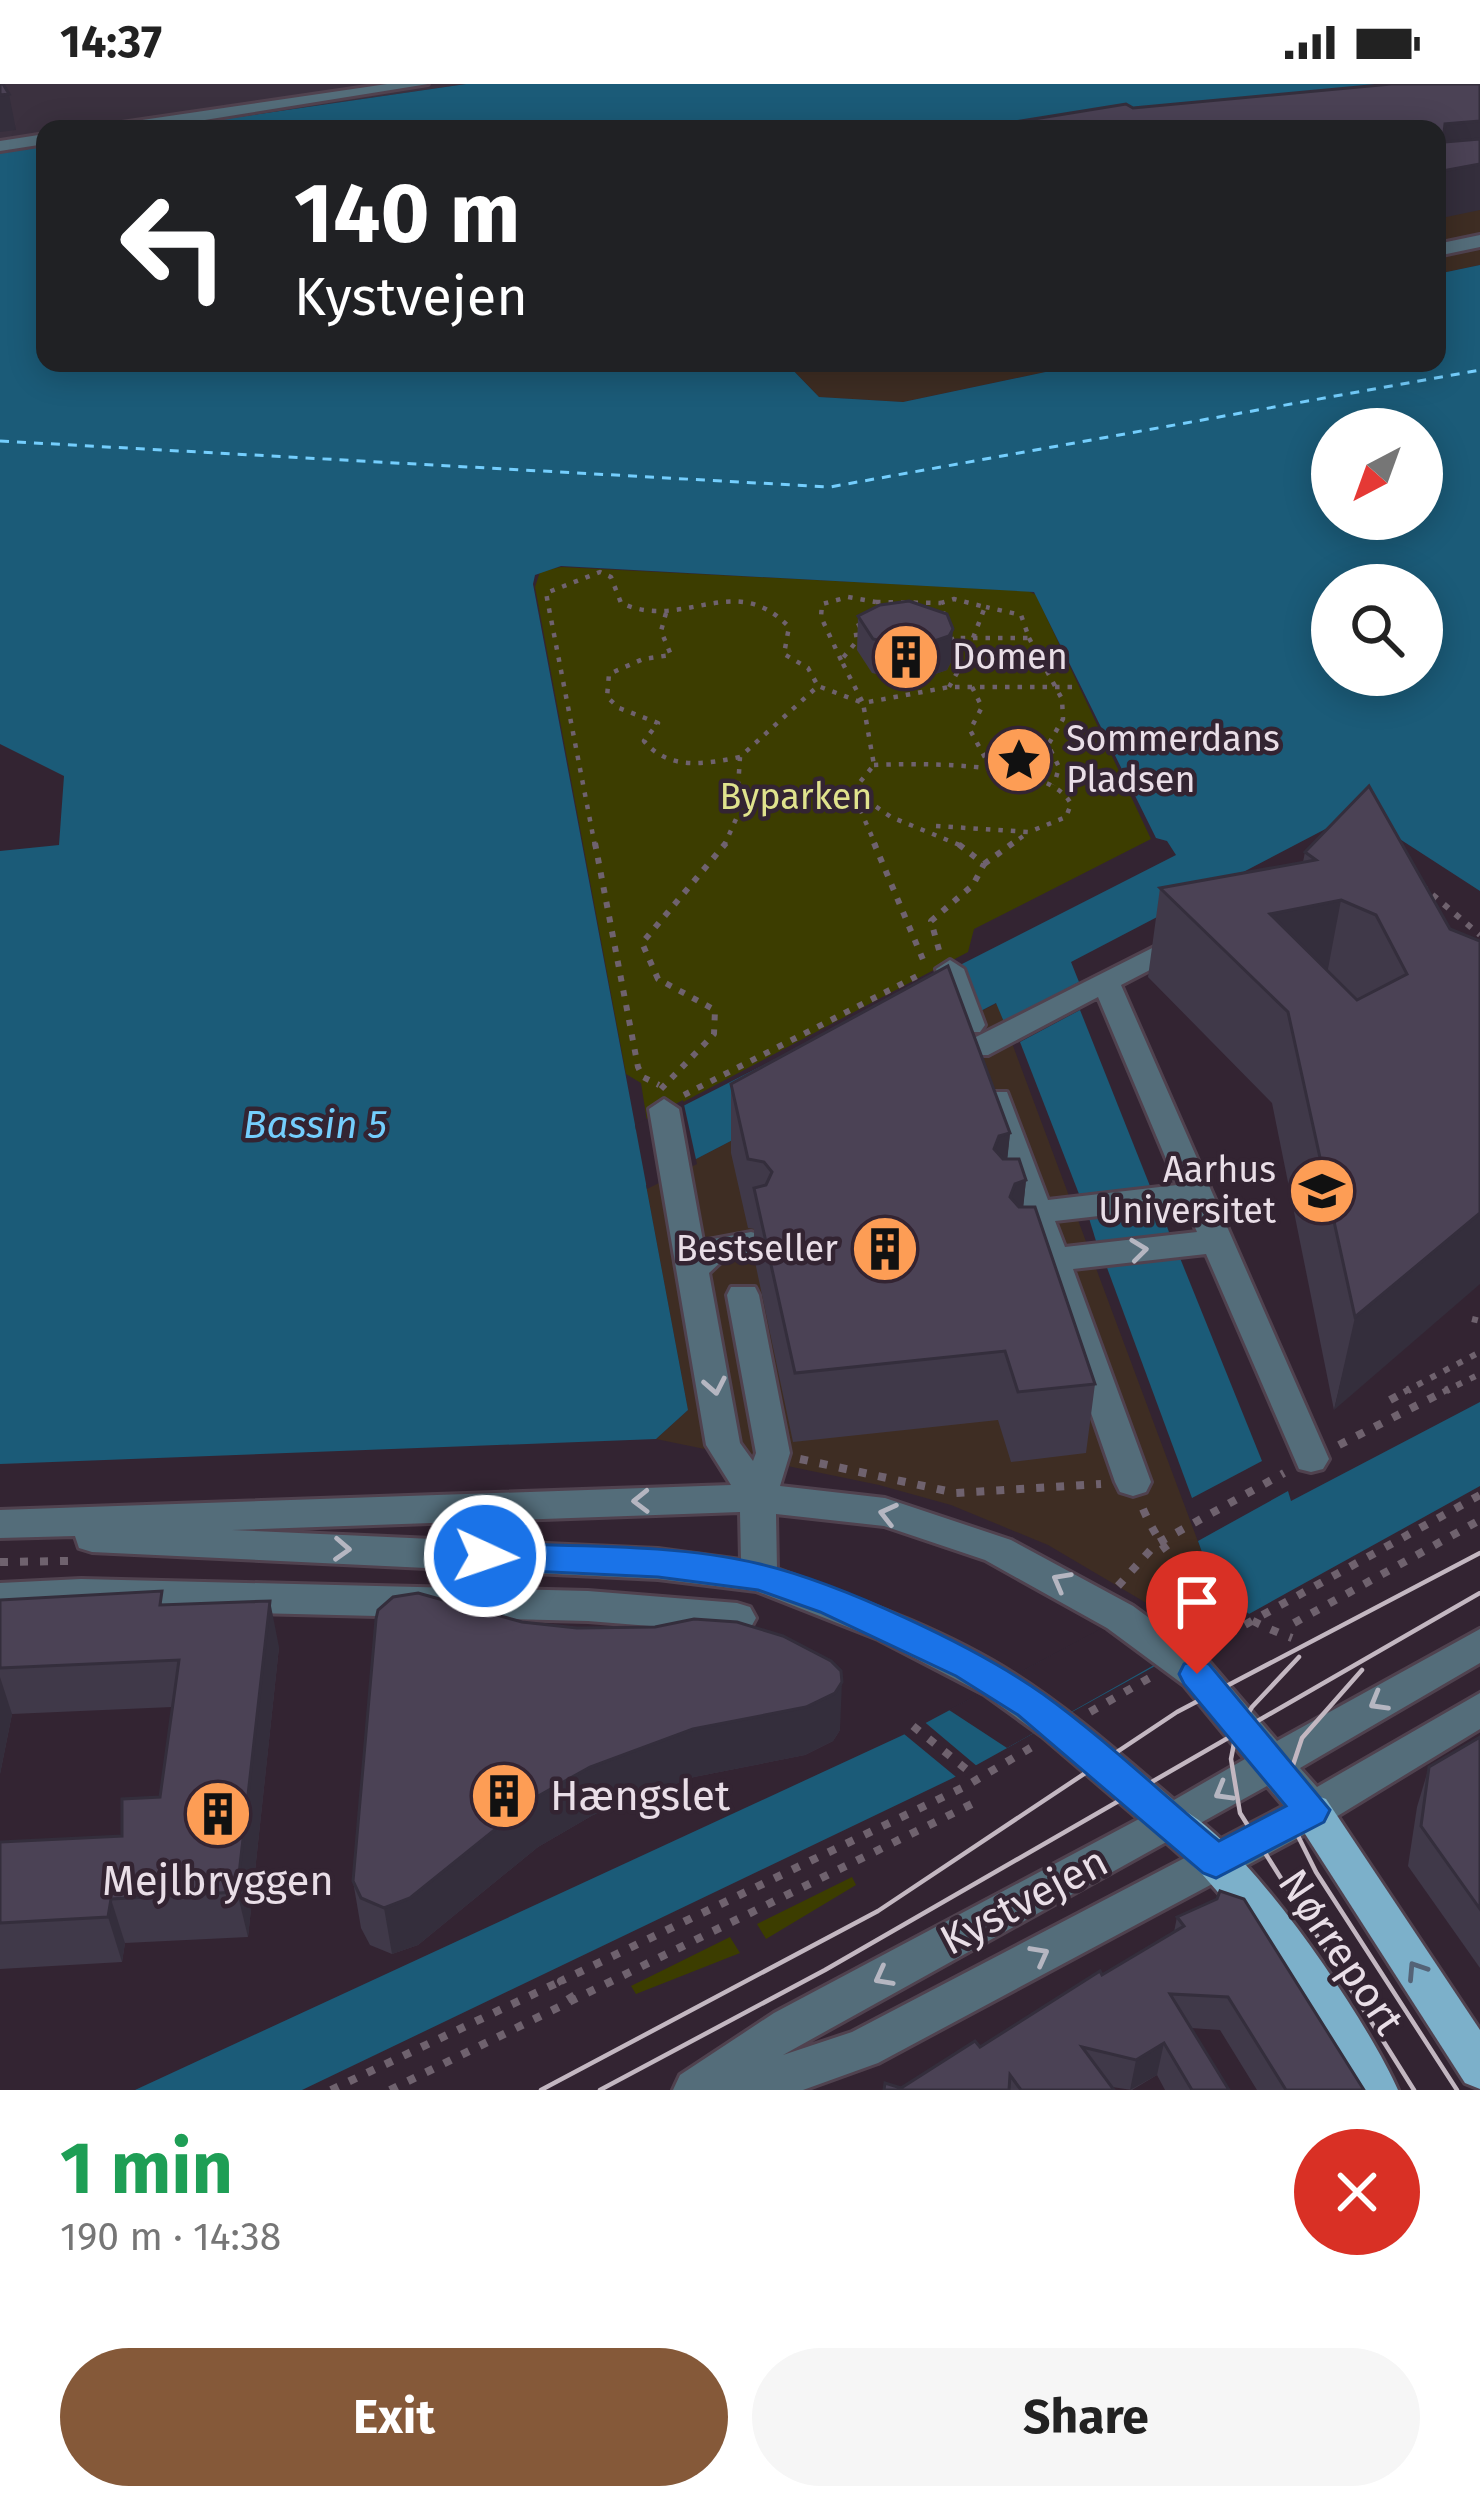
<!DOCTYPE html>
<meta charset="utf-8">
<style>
body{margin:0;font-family:"Fira Sans",sans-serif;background:#f6f6f6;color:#222;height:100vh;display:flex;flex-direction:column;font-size:45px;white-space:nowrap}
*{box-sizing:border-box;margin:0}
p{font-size:39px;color:#767676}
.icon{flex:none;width:66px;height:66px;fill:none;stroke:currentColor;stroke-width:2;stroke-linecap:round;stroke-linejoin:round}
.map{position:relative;height:2006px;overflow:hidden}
.sheet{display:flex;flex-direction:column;background:#fff;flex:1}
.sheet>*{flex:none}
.top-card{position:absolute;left:36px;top:36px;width:1410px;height:252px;border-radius:24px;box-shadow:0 6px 30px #0003;background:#202124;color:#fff;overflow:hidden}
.needle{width:78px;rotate:221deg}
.controls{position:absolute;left:1311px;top:324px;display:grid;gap:24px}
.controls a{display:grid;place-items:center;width:132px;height:132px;border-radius:50%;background:#fff;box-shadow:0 6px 30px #0003;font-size:60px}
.pin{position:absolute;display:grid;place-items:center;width:102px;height:102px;color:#fff;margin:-123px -51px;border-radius:50% 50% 50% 0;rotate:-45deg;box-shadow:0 0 12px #0007}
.pin .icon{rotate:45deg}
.me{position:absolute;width:132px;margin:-66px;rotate:93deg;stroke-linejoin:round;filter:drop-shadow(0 0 9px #0008)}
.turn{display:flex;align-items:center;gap:42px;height:252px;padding:0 60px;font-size:54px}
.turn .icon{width:156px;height:156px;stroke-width:2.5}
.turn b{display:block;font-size:84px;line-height:102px}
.round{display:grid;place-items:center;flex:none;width:126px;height:126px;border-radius:63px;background:#f6f6f6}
.summary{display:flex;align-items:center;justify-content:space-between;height:204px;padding:0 60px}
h1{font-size:72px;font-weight:700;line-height:90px;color:#1e9e55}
.cta{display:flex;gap:24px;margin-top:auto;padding:24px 60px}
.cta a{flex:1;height:138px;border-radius:72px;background:#855939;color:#fff;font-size:48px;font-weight:700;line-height:138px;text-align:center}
.cta a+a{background:#f6f6f6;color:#222}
.status{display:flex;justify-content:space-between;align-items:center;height:84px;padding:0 60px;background:#fff;direction:ltr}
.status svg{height:33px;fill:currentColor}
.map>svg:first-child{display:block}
</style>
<div class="status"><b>14:37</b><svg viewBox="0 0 49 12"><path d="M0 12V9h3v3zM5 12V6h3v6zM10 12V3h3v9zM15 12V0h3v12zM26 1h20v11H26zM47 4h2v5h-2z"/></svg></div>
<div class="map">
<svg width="1480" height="2006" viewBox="0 0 1480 2006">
<rect width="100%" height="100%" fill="#332432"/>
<g fill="#3e2d23">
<path d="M1480,17v164l-43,9v-145h-236z"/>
<path d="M786,279h302l-185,39 -84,-5z"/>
<path d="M997,919l212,568 -61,33 -100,-59 -97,-40 -72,-20 -223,-46 32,-29 -42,-225z"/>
</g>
<path fill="#3b313f" d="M0,0h466l-311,45h-110v16l-45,6z"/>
<g fill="#3c3d00">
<path d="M561,483l467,24 8,4 115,244 -177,90 -6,23 -321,169 -6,-38 -15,-9 -91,-487 5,-15z"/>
<path d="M852,1793l4,8 -90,54 -9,-15z"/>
<path d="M730,1853l10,16 -104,41 -5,-8z"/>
</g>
<g fill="#1b5b78" fill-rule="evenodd">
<path d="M466,0h1014l-275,45h-1050z"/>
<path d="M45,61v218h741l33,34 84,5 185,-39h349v-89l43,-9v626l-122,-79 -287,150 8,20 -75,40 -8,-19 -350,182 42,225 -32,29 -656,25v-613l59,-6 5,-69 -64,-32v-593zM1332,345h90v90h-90zM561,482l473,26 122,246 11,3 9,14 -540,275 -103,-546 2,-9zM1332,501h90v90h-90z"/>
<path d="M1080,926l70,176 -71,8 -59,-152z"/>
<path d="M1161,1126l9,25 -74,6 -8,-26z"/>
<path d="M1180,1174l82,203 -70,37 -86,-233z"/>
<path d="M1480,1318v84l-527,292 -651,312h-167l768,-355 306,-163 -11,-31 90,-50 3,10z"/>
</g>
<g fill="#332432">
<path d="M683,1016l14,64 -50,25 -12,-64z"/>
<path d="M1193,1489l59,43 -16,10 -57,-42z"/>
<path d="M1153,1517l49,37 -195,110 -58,-38z"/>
<path d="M921,1635l57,48 -17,14 -57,-47z"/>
</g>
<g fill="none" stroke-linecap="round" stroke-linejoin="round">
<path stroke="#74cefd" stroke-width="3" stroke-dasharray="9 8" stroke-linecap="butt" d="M0,357l830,46 650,-117"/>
<defs>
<g id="minor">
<path d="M387,0h41l-279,45h-42l8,-5z"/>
<path d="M45,50v10l-45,7v-10z"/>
<path d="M1480,151v12l-43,9v-12z"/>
<path d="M1186,847l10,3 4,6 -4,6 -75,39 208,474 -6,10 -12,3 -12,-3 -93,-215 -133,15 78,213 -5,10 -13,4 -13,-4 -5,-10 -73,-210 -14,-3 -5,-8 11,-10 -9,-27 -18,-2 -5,-8 5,-8 10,-3 -36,-104 4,-7h22l41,108 129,-15 -79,-188 -110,58h-20l-5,-7 5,-7zM1186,1122l11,26 -132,15 -10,-26z"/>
<path d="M950,876l14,9 21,56 -5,7h-20l-5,-7 -19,-56z"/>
<path d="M664,1015l15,10 24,132 48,-9 11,3 5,8 -5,8 -37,7 -16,15 31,170 13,18 3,-8 -29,-158 4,-8h24l4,8 31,158 -10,33 105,12 126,42 122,66 77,57 67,78 203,-112v34l-180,105 17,19 163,-94v36l-154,94 -448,240 -75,27h-130l7,-15 94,-62 365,-194 -97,-83 -58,-42 -106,-55 -122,-48 -98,-12 -566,-27 -13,-4 -4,-12 -75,2v-28l731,-25 -25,-40 -57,-336zM740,1428l1,48 -83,-11 -426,-19zM776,1430l108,12 101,34 122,68 77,57 61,74 -71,41c-52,-44 -103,-90 -160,-126 -73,-46 -157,-75 -237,-105zM1267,1702l17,20 -432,226 -69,23z"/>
<path d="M81,1495l507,12 149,12 13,4 6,11 -6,11 -13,4 -149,-12 -507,-12 -81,4v-30z"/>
</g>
<g id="major">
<path d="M1312,1710l14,5 154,231v59l-15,-6 -167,-260 -6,-12 6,-12z"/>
<path d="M1171,1720c69,25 197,217 227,286h-47l-98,-158 -51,-58 -45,-40 -6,-12 6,-12z"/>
</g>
</defs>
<use href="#minor" stroke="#50424f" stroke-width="6"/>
<use href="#major" stroke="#50424f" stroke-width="6"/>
<g stroke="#6f626e" stroke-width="4.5" stroke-dasharray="4.5 8" stroke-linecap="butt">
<path d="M876,518l65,1"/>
<path d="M666,529l-5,18 10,24 -28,4 -34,15 -2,23 12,11 39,15 -14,18c25,30 61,23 96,16"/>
<path d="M944,532l-3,-13 13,-4 31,8 -12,31h-20"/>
<path d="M861,540l-6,3 2,14 -16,19 22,43 86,-16h127"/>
<path d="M973,554h56l-8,-23 -35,-8"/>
<path d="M1029,554l33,61 1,20 -15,26 11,22 -5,18"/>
<path d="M841,576l-20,-43 1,-13 26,-7 28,5"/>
<path d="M949,603l12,-21 -11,-33"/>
<path d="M972,603l10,20 -12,23 24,44"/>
<path d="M874,681c44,-2 176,-4 197,39l-5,13 -37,15 -93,-6"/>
<path d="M862,713l-2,12 16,37"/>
<path d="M595,762l-49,-253 54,-21 11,5 10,26c63,29 113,-34 168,24l-5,27 24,14 10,18"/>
<path d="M724,762l12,-27 4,-62 78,-71 45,17 11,62 -14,17 2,15 29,20 71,29"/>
<path d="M1009,762l20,-14"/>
</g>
<g stroke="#6f626e" stroke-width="6" stroke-dasharray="6 9" stroke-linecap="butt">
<path d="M595,759l43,224 5,10 16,8"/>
<path d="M874,759l50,119"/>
<path d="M984,780l29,-21"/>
<path d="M1421,801l59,50"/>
<path d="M939,866l-8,-29 42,-36 11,-21 -27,-21"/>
<path d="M661,1005l53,-55 1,-24 -57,-31 -16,-36 84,-100"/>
<path d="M684,1011l239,-122"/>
<path d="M1472,1235l8,2"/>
<path d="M1404,1308l76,-40"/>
<path d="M1443,1308l37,-18"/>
</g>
<g stroke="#6f626e" stroke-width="8" stroke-dasharray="8 12" stroke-linecap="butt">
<path d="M1390,1316l20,-11"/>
<path d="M1339,1361l110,-56"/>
<path d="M800,1375l156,34 145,-9"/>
<path d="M1143,1425c30,68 81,103 149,129"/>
<path d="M0,1478l68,-1"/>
<path d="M1118,1502l38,-42 128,-71"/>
<path d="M1294,1539l186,-103"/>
<path d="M1210,1560l270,-149"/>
<path d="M1090,1628l61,-35"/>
<path d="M913,1642l58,47"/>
<path d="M573,1917l-12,-20 405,-195 66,-39"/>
<path d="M331,2006l230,-109"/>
<path d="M390,2006l590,-290"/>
</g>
<use href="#minor" fill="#546d7a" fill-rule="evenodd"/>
<use href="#major" fill="#7cb0ca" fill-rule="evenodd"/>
<g stroke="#c3b7c1" stroke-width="4.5">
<path d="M1299,1573l-47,50 -16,26 -5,26 9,54 174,277"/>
<path d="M1362,1586l-60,68 -12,36 3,52 23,46 141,218"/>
<path d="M541,2006l337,-179 299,-199 303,-159"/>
<path d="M600,2006l225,-120 655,-377"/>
</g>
</g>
<g fill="#403949">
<path d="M858,532l93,46 -4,8 -35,12 -40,-9 -15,-23z"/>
<path d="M1305,768l145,77 -116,481 -62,-307 -124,-126 12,-89 143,-26z"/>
<path d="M731,1000l279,49 -3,26 19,21 -3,27 72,177 -9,69 -75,9 -13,-42 -205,22 -39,-185v-28l-6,-1 -17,-75z"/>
<path d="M0,1516l165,4 114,43 -31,290 -123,6 -3,19 -122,7v-127l122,-6 38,-39 12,-90 -160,7 -12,60z"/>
<path d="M840,1646l-7,11 -28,14 -111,22 -101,38 -55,32 -120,98 -26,9 -22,-9 -9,-17 -8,-47z"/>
<path d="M1480,1653v231l-72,-102 9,-59 12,-40z"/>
<path d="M1177,1833l187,173h-107l-37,-60 -29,-2 38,62h-64l-8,-15 -25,15 -20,-3 2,3h-230l17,-2 79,-41 122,-72 72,-43z"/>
</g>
<g fill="#342e3c">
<path d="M9,10l7,36 -16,2v-37z"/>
<path d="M1480,37v89l-43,9v-48l8,-47z"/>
<path d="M968,279h40l-41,8z"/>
<path d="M953,545l-2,33 -4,8 -35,12 2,-34z"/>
<path d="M1341,816l-17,90 -54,-76z"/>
<path d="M1010,1049l-7,68 -9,-52 5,-13z"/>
<path d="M1026,1096l-7,69 -9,-52 5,-13z"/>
<path d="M1480,1129v71l-146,126 21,-93z"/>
<path d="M270,1517l9,46 -31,290 -11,-45z"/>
<path d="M0,1593l12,37 -12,60z"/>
<path d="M842,1598l-2,48 -7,11 -28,14 -111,22 -101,38 -55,32 -120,98 -26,9 -8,-46 149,-109 57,-32 103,-38z"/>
<path d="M111,1815l14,44 -3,19 -14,-45z"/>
<path d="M1164,1959l-7,32 -27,15 6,-30z"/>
</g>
<g fill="#4b4255" stroke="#342e3c" stroke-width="3" fill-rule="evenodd">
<path d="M0,0h3l6,10 -9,1z"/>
<path d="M1391,0h89v37l-35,3 -2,18 37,-3v25l-43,8v-43h-427l-7,-5 123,-20 7,4z"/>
<path d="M909,517l38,13 6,15 -4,7 -35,12 -41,-9 -15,-23 22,-11z"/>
<path d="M1369,702l81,143 30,12v272l-125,104 -67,-305 -128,-124 156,-28 -11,-8zM1341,816l35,15 31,59 -50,26 -87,-86z"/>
<path d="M948,882l62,167 -11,3 -5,13 9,10h16l7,21 -11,4 -5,13 9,10h16l60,177 -77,8 -13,-41 -210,22 -41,-185 12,-3 6,-13 -8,-10 -16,-3 -17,-75z"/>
<path d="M162,1507l-2,14 110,-4 -33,291 -126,7 -3,18 -108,6v-81l122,-6v-37l38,-2 19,-137 -179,8v-68z"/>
<path d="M418,1509l104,29 55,6 78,-1 39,-8 43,3 46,14 48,25 10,10 1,11 -7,11 -29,14 -113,22 -103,38 -57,32 -123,99 -26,10 -23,-10 -8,-17 23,-262 2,-9 15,-13z"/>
<path d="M1480,1653v172l-59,-83 8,-59z"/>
<path d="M1220,1807l24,8 120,191h-78l-58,-93 -58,-3 59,96h-37l-28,-47 -28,17 -54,-13 32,43h-93l-11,-15 -1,15h-125l1,-7 16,5 74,-47 5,6 120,-76 2,4 82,-49 -7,-9 40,-18z"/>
</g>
<defs><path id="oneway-chevron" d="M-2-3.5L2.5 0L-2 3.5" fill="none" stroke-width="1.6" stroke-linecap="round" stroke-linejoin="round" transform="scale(3)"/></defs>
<g stroke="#b5b6c1">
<use href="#oneway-chevron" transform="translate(1139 1166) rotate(-7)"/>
<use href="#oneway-chevron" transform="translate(715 1302) rotate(79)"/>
<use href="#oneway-chevron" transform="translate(641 1417) rotate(179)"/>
<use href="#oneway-chevron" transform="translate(888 1430) rotate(-166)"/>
<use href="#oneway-chevron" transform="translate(342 1465) rotate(3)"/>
<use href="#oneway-chevron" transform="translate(1061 1497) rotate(-151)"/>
<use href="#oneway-chevron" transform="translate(1378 1618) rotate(150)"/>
<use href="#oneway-chevron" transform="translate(1223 1708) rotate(150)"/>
<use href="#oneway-chevron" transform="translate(1040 1871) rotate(-28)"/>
<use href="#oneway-chevron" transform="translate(883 1893) rotate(152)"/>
</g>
<use stroke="#546376" href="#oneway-chevron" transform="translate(1416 1886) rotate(-123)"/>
<path fill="#1a73e8" stroke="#114b97" stroke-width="3" d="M485,1459c90,4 187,0 275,21 80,19 215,82 283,130 61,44 118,99 176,147l67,-35 -102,-122 -5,-10 5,-10 13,-4 12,4 121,146 -6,12 -108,56 -13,-5 -185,-158 -62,-39 -136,-64 -62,-22 -100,-13 -173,-8 -12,-4 -4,-9 4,-10z"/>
<defs>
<symbol id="building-disc" viewBox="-11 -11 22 22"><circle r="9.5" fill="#fd9d55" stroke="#332432"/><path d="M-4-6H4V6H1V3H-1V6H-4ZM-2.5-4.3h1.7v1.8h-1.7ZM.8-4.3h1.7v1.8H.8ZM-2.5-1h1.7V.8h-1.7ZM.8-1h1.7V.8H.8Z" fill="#111"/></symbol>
<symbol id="sight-disc" viewBox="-11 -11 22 22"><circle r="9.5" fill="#fd9d55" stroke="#332432"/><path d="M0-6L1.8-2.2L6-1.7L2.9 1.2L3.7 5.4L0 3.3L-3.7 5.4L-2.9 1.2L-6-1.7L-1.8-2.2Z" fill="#111"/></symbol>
<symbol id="university-disc" viewBox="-11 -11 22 22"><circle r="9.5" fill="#fd9d55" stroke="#332432"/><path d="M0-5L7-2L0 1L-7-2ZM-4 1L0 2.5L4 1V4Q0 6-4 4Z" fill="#111"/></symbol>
</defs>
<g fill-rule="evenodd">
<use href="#building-disc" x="868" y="535" width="76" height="76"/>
<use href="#sight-disc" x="981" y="638" width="76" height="76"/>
<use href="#university-disc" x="1284" y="1069" width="76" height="76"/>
<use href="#building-disc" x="847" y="1127" width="76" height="76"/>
<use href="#building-disc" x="466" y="1674" width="76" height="76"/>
<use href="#building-disc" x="180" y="1692" width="76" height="76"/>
</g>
<g text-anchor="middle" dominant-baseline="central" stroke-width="9" stroke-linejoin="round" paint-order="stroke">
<g font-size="36" fill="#e9dee7" stroke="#332432" text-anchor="start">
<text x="952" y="573">Domen</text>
<text x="1066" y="655">Sommerdans<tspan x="1066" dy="41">Pladsen</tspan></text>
<text x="1276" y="1086" text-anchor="end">Aarhus<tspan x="1276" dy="41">Universitet</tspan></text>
<text x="838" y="1165" text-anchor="end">Bestseller</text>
</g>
<g font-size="36" fill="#e0e38d" stroke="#332432">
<text x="796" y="713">Byparken</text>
</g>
<g font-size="39" font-style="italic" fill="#74cefd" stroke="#332432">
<text x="315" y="1041">Bassin 5</text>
</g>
<g font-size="42" fill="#e9dee7" stroke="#332432" text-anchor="start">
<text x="550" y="1712">Hængslet</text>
<text x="218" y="1797" text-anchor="middle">Mejlbryggen</text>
</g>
<g font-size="42" fill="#e9dee7" stroke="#332432">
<text transform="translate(1024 1817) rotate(-28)">Kystvejen</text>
<text transform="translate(1341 1868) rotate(56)">Nørreport</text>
</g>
</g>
</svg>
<div class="controls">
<a><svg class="needle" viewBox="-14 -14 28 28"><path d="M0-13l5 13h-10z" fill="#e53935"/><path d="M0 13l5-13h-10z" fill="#767676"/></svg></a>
<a><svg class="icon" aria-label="search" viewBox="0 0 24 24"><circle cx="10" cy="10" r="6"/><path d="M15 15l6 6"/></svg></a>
</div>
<div class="pin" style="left:1197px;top:1590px;background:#d93025"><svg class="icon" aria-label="arrive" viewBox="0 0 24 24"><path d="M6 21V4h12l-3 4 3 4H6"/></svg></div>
<svg class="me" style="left:485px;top:1472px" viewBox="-20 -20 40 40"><circle r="17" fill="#1a73e8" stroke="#fff" stroke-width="3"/><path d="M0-11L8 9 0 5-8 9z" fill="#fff"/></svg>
<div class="top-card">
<div class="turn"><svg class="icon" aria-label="left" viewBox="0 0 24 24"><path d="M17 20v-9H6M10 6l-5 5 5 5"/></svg><div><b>140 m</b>Kystvejen</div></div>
</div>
</div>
<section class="sheet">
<div class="summary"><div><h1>1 min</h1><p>190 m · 14:38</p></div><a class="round" style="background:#d93025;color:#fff"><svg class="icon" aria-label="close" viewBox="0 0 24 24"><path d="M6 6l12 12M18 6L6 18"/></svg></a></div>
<div class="cta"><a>Exit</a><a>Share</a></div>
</section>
